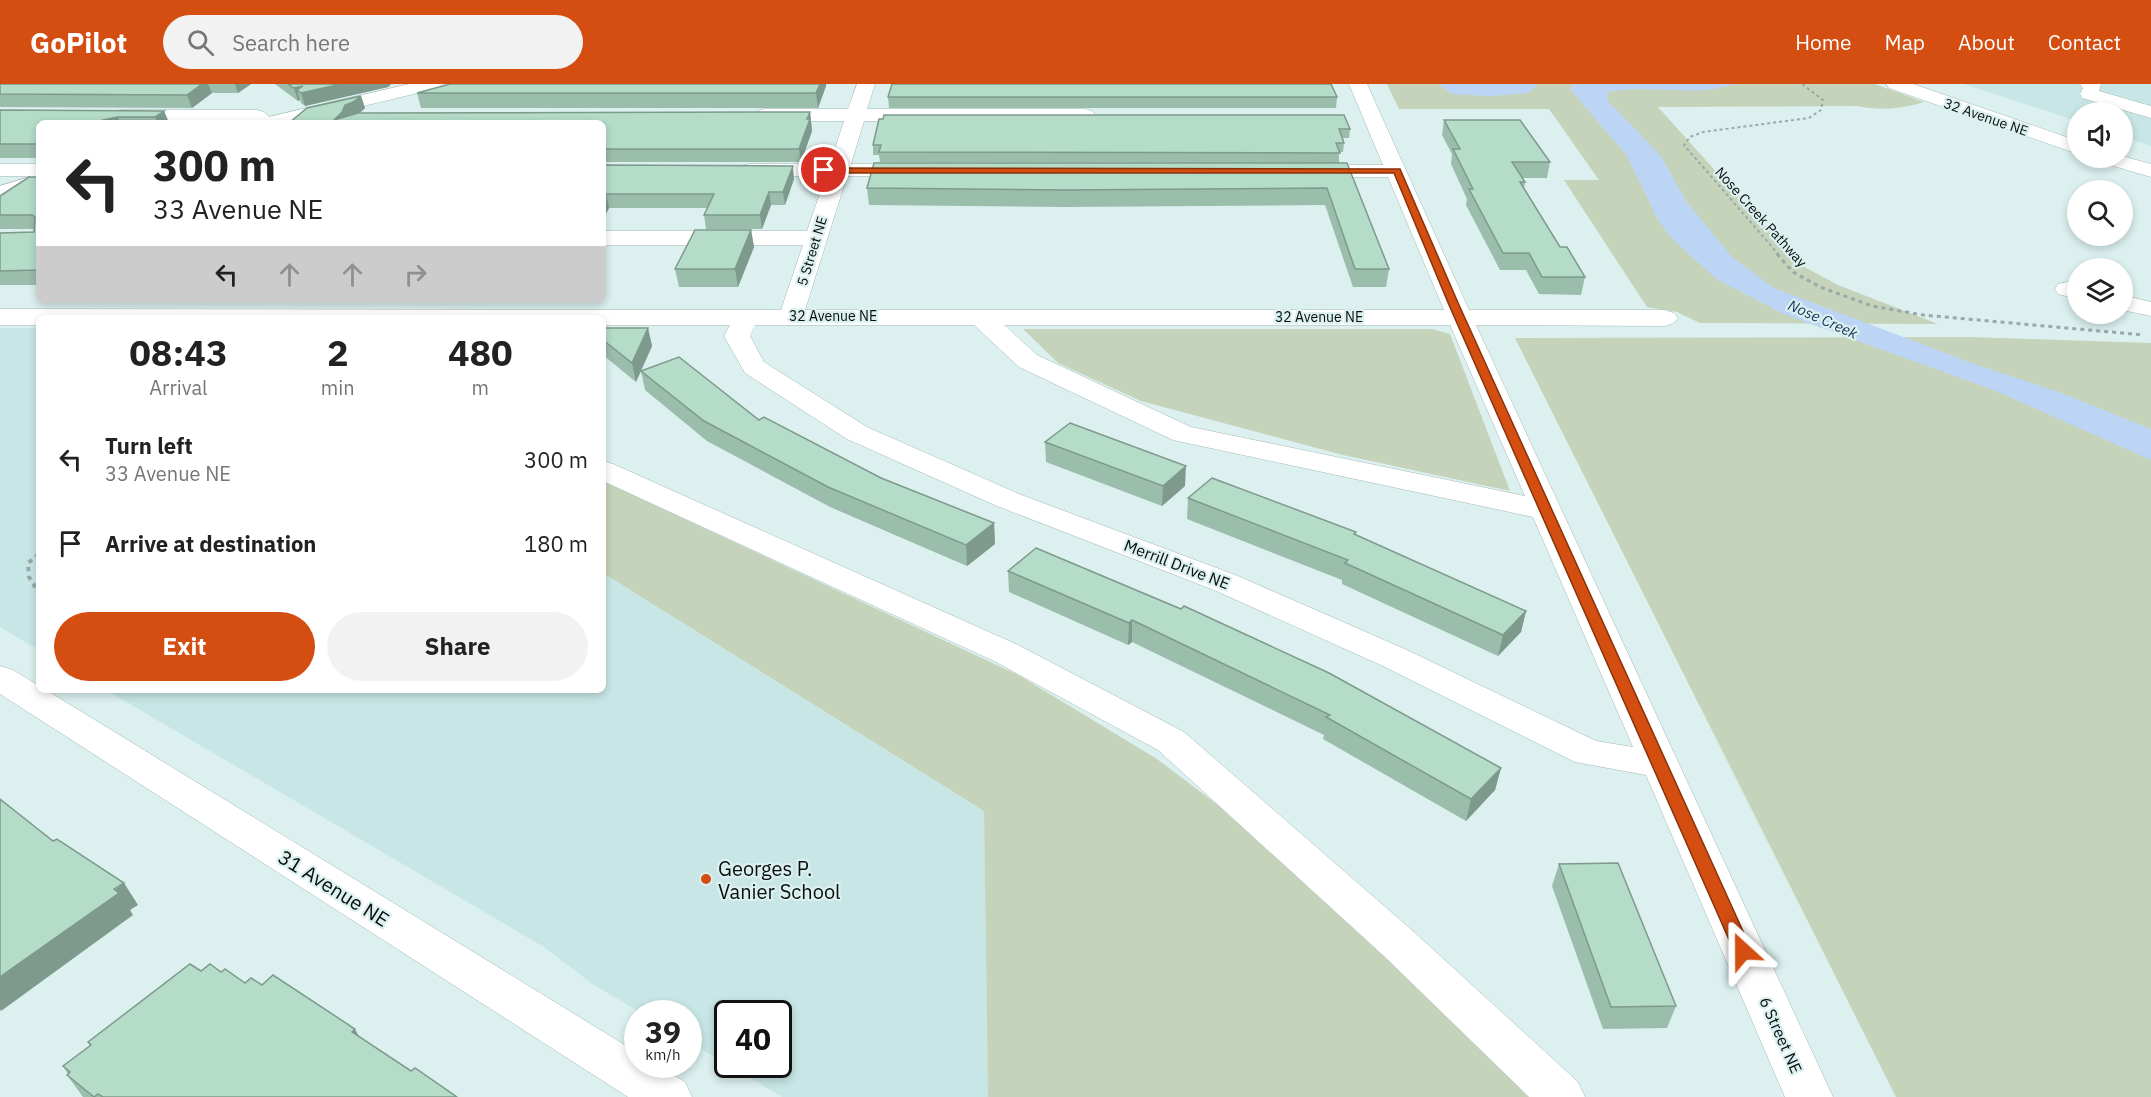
<!DOCTYPE html>
<style>
body{margin:0;font-family:"IBM Plex Sans",sans-serif;background:#f2f2f2;color:#222;height:100vh;display:flex;flex-direction:column;font-size:22px;white-space:nowrap}
*{box-sizing:border-box;margin:0}
p{font-size:20px;color:#767676}
.icon{flex:none;width:33px;height:33px;fill:none;stroke:currentColor;stroke-width:2;stroke-linecap:round;stroke-linejoin:round}
.map{position:relative;flex:1;overflow:hidden}
.sheet{position:absolute;left:36px;top:231px;width:570px;height:378px;display:flex;flex-direction:column;background:#fff;border-radius:9px;box-shadow:0 3px 9px #0003}
.sheet>*{flex:none}
.banner{position:absolute;left:36px;top:36px;width:570px;height:183px;border-radius:9px;box-shadow:0 3px 9px #0003;background:#fff;color:#222;overflow:hidden}
.controls{position:absolute;left:2067px;top:18px;display:grid;gap:12px}
.controls a{display:grid;place-items:center;width:66px;height:66px;border-radius:50%;background:#fff;box-shadow:0 3px 9px #0003;font-size:30px}
.speed{position:absolute;left:624px;top:916px;display:flex;gap:12px;font-size:30px;font-weight:700;text-align:center}
.speed>*{display:grid;place-content:center;width:78px;height:78px;border-radius:50%;background:#fff;box-shadow:0 3px 9px #0003;line-height:1}
.speed small{font-size:15px;font-weight:400}
.speed .limit{border:3px solid #111;border-radius:9px;background:#fff;color:#111}
.pin{position:absolute;display:grid;place-items:center;width:51px;height:51px;color:#fff;margin:-26px;border:3px solid #fff;border-radius:50%;box-shadow:0 2px 6px #0007}
.me{position:absolute;width:66px;margin:-33px;rotate:336deg;stroke-linejoin:round;filter:drop-shadow(0 0 4px #0008)}
.turn{display:flex;align-items:center;gap:21px;height:126px;padding:0 18px;font-size:27px}
.turn .icon{width:78px;height:78px;stroke-width:2.5}
.turn b{display:block;font-size:42px;line-height:51px}
.lanes{display:flex;align-items:center;height:57px;padding:0 18px;background:#0003;justify-content:center;gap:30px;direction:ltr}
.lanes .off{opacity:.35}
.eta{display:flex;justify-content:space-evenly;align-items:center;height:102px;text-align:center}
.eta b{font-size:36px;font-weight:700;line-height:42px}
.cta{display:flex;gap:12px;margin-top:auto;padding:12px 18px}
.cta a{flex:1;height:69px;border-radius:36px;background:#d34e10;color:#fff;font-size:24px;font-weight:700;line-height:69px;text-align:center}
.cta a+a{background:#f2f2f2;color:#222}
ul{padding:0;list-style:none}
li{display:flex;align-items:center;gap:18px;height:84px;padding:0 18px}
li div{flex:1}
li b{display:block;font-size:22px}
li em{font-style:normal}
header{display:flex;align-items:center;gap:36px;box-sizing:border-box;height:84px;padding:0 30px;background:#d34e10;color:#fff}
header strong{font-size:28px}
nav{display:flex;gap:33px;margin-inline-start:auto;font-size:21px}
.search{width:420px;height:54px;background:#f2f2f2;display:flex;align-items:center;gap:15px;box-sizing:border-box;padding:0 21px;border-radius:33px;color:#767676;font-size:22px}
.map>svg:first-child{display:block}
</style>
<header>
<strong>GoPilot</strong>
<div class="search"><svg class="icon" aria-label="search" viewBox="0 0 24 24"><circle cx="10" cy="10" r="6"/><path d="M15 15l6 6"/></svg>Search here</div>
<nav><a>Home</a><a>Map</a><a>About</a><a>Contact</a></nav>
</header>
<div class="map">
<svg width="2151" height="1013" viewBox="0 0 2151 1013">
<rect width="100%" height="100%" fill="#dbf0ef"/>
<g fill="#c7e6e5">
<path d="M1964,0h187v62l-28,-10 -1,-24h-44l-1,9z"/>
<path d="M0,244h39v322l-39,-23z"/>
<path d="M603,489l381,238 4,286h-206l-54,-32h50v-51h-50l-1,51 -38,-24 -1,-27h-45l-52,-31 -47,-36 -438,-257h497z"/>
</g>
<g fill="#c5d3bb">
<path d="M1387,0h488l49,18c-23,7 -43,9 -67,4l-199,1 141,157 39,21 100,39 -238,-1 -23,-11 -30,-5 -83,-127h35l-50,-71h-150z"/>
<path d="M1023,245h409l18,5 60,157 -167,-36 -202,-54 -83,-38z"/>
<path d="M1968,253l183,6v754h-255l-381,-759z"/>
<path d="M603,397l417,195 137,83 66,50 314,288h-549l-4,-286 -381,-238z"/>
</g>
<g fill="#bdd5f5">
<path d="M1438,0h100l-9,9 -40,3 -37,-2z"/>
<path d="M1576,0h158c-39,14 -85,0 -126,8v9l53,55 25,45 46,56 42,31 203,77 82,27 92,37v31l-155,-69 -210,-76 -68,-35 -45,-40 -15,-20 -31,-64 -57,-67 1,-3z"/>
</g>
<g fill="none" stroke-linecap="round" stroke-linejoin="round">
<defs>
<g id="minor">
<path d="M857,0h18l-8,25h218l7,2 3,4 -3,4 -7,2h-221l-13,43h65l7,2 3,4 -3,4 -7,2h-69l-42,134h639l-56,-133h-84l-7,-2 -3,-4 3,-4 7,-2h79l-34,-81h18l102,226h196l9,3 4,5 -4,5 -9,3 -189,-1 357,772h-48l-139,-322 -71,-13 -192,-96 -169,-76 -217,-84 -150,-67 -102,-66 -21,-37 6,-11h-127v-7h-564v7h-39v-16l781,1 22,-65h-200v-14h204l19,-55h-77l-7,-2 -3,-4 3,-4 7,-2h81l14,-43h-80l-7,-2 -3,-4 3,-4 7,-2h84zM755,241h219l45,42 154,73 360,77 100,230 -37,-6 -189,-91 -169,-74 -219,-82 -152,-67 -103,-65 -14,-26zM1004,241h446l75,171 -334,-69 -154,-72z"/>
<path d="M2080,0h21l-2,7 52,15v12l-69,-20 -2,-4 3,-6z"/>
<path d="M120,26h137l7,2 12,11 -163,-3 -3,-4 3,-4z"/>
<rect x="0" y="80" width="39" height="12"/>
<path d="M2067,198l11,2v15l-20,-5 -3,-5 3,-5z"/>
<path d="M2122,211l29,7v14l-29,-6z"/>
<path d="M603,377l10,3 405,181 166,87 230,200 164,150 7,15h-56l-145,-141 -226,-206 -164,-89 -391,-180z"/>
<path d="M0,582l13,4 26,16v4h7l592,363v12h19l28,17 7,15h-64l-628,-403z"/>
</g>
<g id="major">
<path d="M409,0h33l-3,4 -147,35h-35l3,-4z"/>
<path d="M1886,0h27l165,57v13l-189,-66z"/>
<path d="M2122,72l29,8v13l-51,-15 -3,-4z"/>
<path d="M39,90v13l-39,12v-13z"/>
</g>
</defs>
<use href="#minor" stroke="#a3b8b7" stroke-width="1"/>
<use href="#major" stroke="#a3b8b7" stroke-width="1"/>
<path stroke="#98a9a8" stroke-width="2" stroke-dasharray="3 3" stroke-linecap="butt" d="M1779,171l-95,-110 6,-8 13,-5 106,-14 12,-8 2,-10 -21,-16"/>
<path stroke="#98a9a8" stroke-width="3" stroke-dasharray="4 4" stroke-linecap="butt" d="M1777,170l16,18 27,15 52,19 51,9 221,20"/>
<path stroke="#98a9a8" stroke-width="4" stroke-dasharray="4.5 4.5" stroke-linecap="butt" d="M39,470l-11,9 1,14 10,16"/>
<use href="#minor" fill="#fff" fill-rule="evenodd"/>
<use href="#major" fill="#fff" fill-rule="evenodd"/>
</g>
<g fill="#9bbdac">
<path d="M0,0h251l-13,9h-26l-20,15 -192,-1z"/>
<path d="M275,0h116l-3,3 -83,19 -4,-3 -1,-3 -2,1z"/>
<path d="M450,0h376v2l-8,22h-397l-4,-15z"/>
<path d="M361,12l4,12 -5,5 450,-1 2,19 -11,31h-198v-39h-314z"/>
<path d="M888,13h449l-1,11h-447z"/>
<path d="M0,26l164,1 5,12h-130v35h-39z"/>
<path d="M1444,36l106,42 -3,16h-25l3,4 -1,6 36,59 25,30 -4,18 -42,-1 -13,-24h-26l-34,-65 1,-6 -16,-35 1,-10 -10,-19z"/>
<path d="M1350,45l-1,9h-6l1,5 -1,9h-4v11l-459,-1 -1,-7h-6v-10z"/>
<path d="M1347,79l42,106 -3,18h-33l-28,-82 -261,2 -195,-2 -2,-17z"/>
<path d="M603,81l191,14 -9,26h-14l-9,24h-56l-2,-14 4,-7h-99l-6,11z"/>
<path d="M39,93v108h-39v-52l34,-1v-3h-34v-33z"/>
<path d="M751,146l3,17 -16,40h-59l-4,-18z"/>
<path d="M603,244h45l4,18 -16,36 -33,-27z"/>
<path d="M641,287l118,49 122,58 113,45 1,21 -28,22 -137,-59 -123,-66 -62,-51z"/>
<path d="M1045,358l140,44 -23,20 -116,-44z"/>
<path d="M1188,414l168,34v3l170,76 -5,21 -23,24 -156,-72v-4l-155,-61z"/>
<path d="M1008,487l493,197 -6,22 -29,31 -143,-82 1,-4 -192,-93 -4,3 -119,-53z"/>
<path d="M1559,780l117,142 -9,22 -64,1 -51,-143z"/>
<path d="M201,887l20,1 24,11 17,2 97,51 52,35 46,26h-374l-16,-22 1,-1 -5,-8 27,-20 -2,-4z"/>
</g>
<g fill="#7e9a8c">
<path d="M202,0h6l4,9 -20,15 -5,-13z"/>
<path d="M235,0h16l-13,9z"/>
<path d="M341,0h50l-3,3 -83,19 -4,-13 -4,-3 3,10 -2,1 -4,-13 9,-2z"/>
<path d="M820,0h6v2l-8,22 -2,-15z"/>
<path d="M361,12l4,12 -8,7 -23,5 11,-15z"/>
<path d="M164,27l5,12h-11l-3,-6z"/>
<path d="M810,28l2,19 -11,31 -2,-13 8,-30z"/>
<path d="M118,33l2,6h-22l5,-3z"/>
<path d="M793,82l1,13 -9,26 -2,-13z"/>
<path d="M769,108l2,13 -9,24 -2,-14z"/>
<path d="M606,110l3,14 -6,11v-19z"/>
<path d="M751,146l3,17 -16,40 -3,-18z"/>
<path d="M648,244l4,18 -16,36 -4,-19z"/>
<path d="M1186,382l-1,20 -23,20 1,-20z"/>
<path d="M994,439l1,21 -28,22 -1,-21z"/>
<path d="M1526,527l-5,21 -23,24 5,-21z"/>
<path d="M1132,536v22l-4,3 1,-22z"/>
<path d="M1501,684l-6,22 -29,31 5,-22z"/>
<path d="M124,799l14,22 -8,5 3,5 -132,96 -1,-2v-32z"/>
<path d="M355,945l13,25 -16,-22z"/>
</g>
<g fill="#b4dcc8" stroke="#7e9a8c" stroke-width="1.5">
<path d="M0,0h202l-15,11 -187,-1z"/>
<path d="M288,0h53l-40,9 -4,-3 6,-4 -9,2z"/>
<path d="M450,0h370l-4,9h-399z"/>
<path d="M892,0h439l6,13h-449z"/>
<path d="M361,12l-8,6 -8,3 -3,7 -8,8 24,-7 452,-1 -3,7h3l-11,30h-196v-26h-314l18,-15z"/>
<path d="M0,26l164,1 -9,6h-37l-15,3 -5,3h-59v21h-39z"/>
<path d="M884,31h460l6,14h-11l5,14h-8l4,10 -461,-1 2,-7h-8l6,-26h4z"/>
<path d="M1444,36h76l30,42h-38l13,20h-5l40,65h7l18,30h-43l-13,-24h-26l-34,-64h4l-20,-40h7z"/>
<path d="M874,79h473l42,106h-34l-28,-81 -263,2 -197,-2z"/>
<path d="M603,81l190,1 -10,26h-14l-9,23h-56l10,-21h-108l-3,6z"/>
<path d="M29,93h10v93l-39,1v-38l34,-1 1,-15 -3,-2h-32v-19z"/>
<path d="M695,146h56l-16,39h-60z"/>
<path d="M603,244h45l-16,35 -29,-23z"/>
<path d="M679,273l80,63 5,-3 117,61 113,45 -28,22 -138,-58 -124,-66 -63,-50z"/>
<path d="M1070,339l116,43 -23,20 -118,-44z"/>
<path d="M1212,394l144,54 -2,2 172,77 -23,24 -158,-72 3,-3 -160,-62z"/>
<path d="M1036,464l145,61 3,-3 145,67 172,95 -30,31 -145,-82 4,-2 -198,-95 -3,3 -121,-52z"/>
<path d="M0,715l53,42 4,-2 67,44 -10,6 5,4 -119,84z"/>
<path d="M1618,779l58,143 -65,1 -52,-143z"/>
<path d="M190,880l11,7 9,-7 11,8 4,-3 20,14 6,-5 11,7 11,-10 82,54 -3,3 59,39 4,-3 42,29h-354l-5,-3 -4,3 -27,-22 3,-3 -7,-6 28,-21 -3,-3z"/>
</g>
<path fill="#d34e10" stroke="#89330a" stroke-width="1.5" d="M821,84l579,1 59,136 293,646 -2,5 -7,3 -6,-3 -3,-5 -285,-646 -55,-132h-570l-4,-3z"/>
<circle fill="#d34e10" stroke="#dbf0ef" stroke-width="2" cx="706" cy="795" r="6"/>
<g text-anchor="middle" dominant-baseline="central" stroke-width="4.5" stroke-linejoin="round" paint-order="stroke">
<g font-size="14" fill="#080f0f" stroke="#dbf0ef">
<text transform="translate(1986 33) rotate(19)">32 Avenue NE</text>
<text transform="translate(1761 133) rotate(48)">Nose Creek Pathway</text>
<text transform="translate(812 167) rotate(-73)">5 Street NE</text>
<text x="833" y="232">32 Avenue NE</text>
<text x="1319" y="233">32 Avenue NE</text>
</g>
<g font-size="15" font-style="italic" fill="#15365e" stroke="#dbf0ef">
<text transform="translate(1823 235) rotate(24)">Nose Creek</text>
</g>
<g font-size="16" fill="#080f0f" stroke="#dbf0ef">
<text transform="translate(1177 480) rotate(21)">Merrill Drive NE</text>
<text transform="translate(1781 951) rotate(66)">6 Street NE</text>
</g>
<g font-size="20" fill="#080f0f" stroke="#dbf0ef" text-anchor="start">
<text x="718" y="784">Georges P.<tspan x="718" dy="23">Vanier School</tspan></text>
</g>
<g font-size="20" fill="#080f0f" stroke="#dbf0ef">
<text transform="translate(334 804) rotate(32)">31 Avenue NE</text>
</g>
</g>
</svg>
<div class="controls">
<a><svg class="icon" aria-label="sound" viewBox="0 0 24 24"><path d="M4 9h4l5-4v14l-5-4H4zM17 9q2 3 0 6"/></svg></a>
<a><svg class="icon" aria-label="search" viewBox="0 0 24 24"><circle cx="10" cy="10" r="6"/><path d="M15 15l6 6"/></svg></a>
<a><svg class="icon" aria-label="layers" viewBox="0 0 24 24"><path d="M12 4l9 5-9 5-9-5zM3 14l9 5 9-5"/></svg></a>
</div>
<div class="speed"><div>39<small>km/h</small></div><div class="limit">40</div></div>
<div class="pin" style="left:824px;top:86px;background:#d93025"><svg class="icon" aria-label="arrive" viewBox="0 0 24 24"><path d="M6 21V4h12l-3 4 3 4H6"/></svg></div>
<svg class="me" style="left:1743px;top:867px" viewBox="-20 -20 40 40"><path d="M0-17L14 15 0 8-14 15z" fill="#d34e10" stroke="#fff" stroke-width="4"/></svg>
<div class="banner">
<div class="turn"><svg class="icon" aria-label="left" viewBox="0 0 24 24"><path d="M17 20v-9H6M10 6l-5 5 5 5"/></svg><div><b>300 m</b>33 Avenue NE</div></div>
<div class="lanes"><svg class="icon" aria-label="left" viewBox="0 0 24 24"><path d="M17 20v-9H6M10 6l-5 5 5 5"/></svg><svg class="icon off" aria-label="ahead" viewBox="0 0 24 24"><path d="M12 20V5M6 11l6-6 6 6"/></svg><svg class="icon off" aria-label="ahead" viewBox="0 0 24 24"><path d="M12 20V5M6 11l6-6 6 6"/></svg><svg class="icon off" aria-label="right" viewBox="0 0 24 24"><path d="M7 20v-9h11M14 6l5 5-5 5"/></svg></div>
</div>
<section class="sheet">
<div class="eta">
<div><b>08:43</b><p>Arrival</p></div>
<div><b>2</b><p>min</p></div>
<div><b>480</b><p>m</p></div>
</div>
<ul>
<li><svg class="icon" aria-label="left" viewBox="0 0 24 24"><path d="M17 20v-9H6M10 6l-5 5 5 5"/></svg><div><b>Turn left</b><p>33 Avenue NE</p></div><em>300 m</em></li>
<li><svg class="icon" aria-label="arrive" viewBox="0 0 24 24"><path d="M6 21V4h12l-3 4 3 4H6"/></svg><div><b>Arrive at destination</b></div><em>180 m</em></li>
</ul>
<div class="cta"><a>Exit</a><a>Share</a></div>
</section>
</div>
